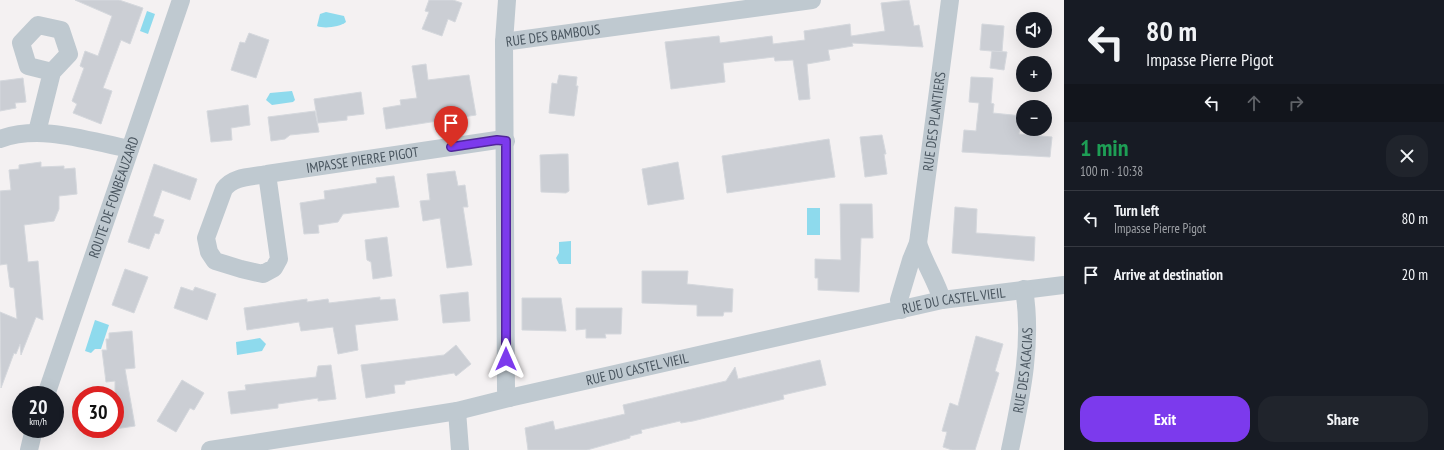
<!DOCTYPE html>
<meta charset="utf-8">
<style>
body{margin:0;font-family:"PT Sans Narrow",sans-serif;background:#20242c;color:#f1f3f6;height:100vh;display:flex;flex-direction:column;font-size:15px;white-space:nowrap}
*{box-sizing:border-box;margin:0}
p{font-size:13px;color:#9ea1a6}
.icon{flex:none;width:22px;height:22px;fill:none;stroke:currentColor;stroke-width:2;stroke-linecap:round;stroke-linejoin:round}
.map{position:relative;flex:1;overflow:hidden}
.panel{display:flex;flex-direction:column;background:#171b24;width:380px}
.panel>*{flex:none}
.hud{background:#171b24;color:#f1f3f6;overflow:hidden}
.buttons{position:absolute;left:1016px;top:12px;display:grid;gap:8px}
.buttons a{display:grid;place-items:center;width:36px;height:36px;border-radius:50%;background:#171b24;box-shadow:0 4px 16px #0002;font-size:20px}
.speed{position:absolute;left:12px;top:386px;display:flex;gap:8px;font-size:20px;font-weight:700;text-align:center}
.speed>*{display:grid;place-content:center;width:52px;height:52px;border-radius:50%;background:#171b24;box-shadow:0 4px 16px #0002;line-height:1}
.speed small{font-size:10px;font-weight:400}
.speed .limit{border:6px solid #d22;background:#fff;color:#111}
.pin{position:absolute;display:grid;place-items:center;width:34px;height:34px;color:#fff;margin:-41px -17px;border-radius:50% 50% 50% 0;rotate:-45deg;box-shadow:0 0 4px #0007}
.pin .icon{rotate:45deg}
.me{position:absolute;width:44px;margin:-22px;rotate:0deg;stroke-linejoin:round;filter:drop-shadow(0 0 3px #0008)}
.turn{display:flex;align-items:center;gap:14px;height:84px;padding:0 16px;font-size:18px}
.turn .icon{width:52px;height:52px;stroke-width:2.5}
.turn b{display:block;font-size:28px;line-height:34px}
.lanes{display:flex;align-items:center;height:38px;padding:0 16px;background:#0003;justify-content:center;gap:20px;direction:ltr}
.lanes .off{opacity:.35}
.round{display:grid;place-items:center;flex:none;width:42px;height:42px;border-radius:16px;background:#20242c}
.head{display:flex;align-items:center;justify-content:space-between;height:68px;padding:0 16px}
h1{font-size:24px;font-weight:700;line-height:30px;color:#1e9e55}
.action{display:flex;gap:8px;margin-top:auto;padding:8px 16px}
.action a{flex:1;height:46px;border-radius:16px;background:#7c3aed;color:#fff;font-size:16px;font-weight:700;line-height:46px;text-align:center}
.action a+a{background:#20242c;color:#f1f3f6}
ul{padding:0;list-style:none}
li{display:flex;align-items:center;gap:12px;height:56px;padding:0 16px;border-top:1px solid #363941}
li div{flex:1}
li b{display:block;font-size:15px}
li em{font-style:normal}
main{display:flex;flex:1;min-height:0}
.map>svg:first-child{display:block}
</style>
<main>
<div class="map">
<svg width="1064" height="450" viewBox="0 0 1064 450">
<rect width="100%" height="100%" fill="#f4f1f2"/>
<g fill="#8edaed">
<path d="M147,11l8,3 -7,20 -8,-3z"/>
<path d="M326,12l18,4 2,6c-6,5 -22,7 -29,4l3,-12z"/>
<path d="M292,91l3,9 -2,2 -21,3 -6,-5 4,-7z"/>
<rect x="807" y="208" width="13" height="27"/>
<path d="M571,241v23h-12l-3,-6 3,-5v-11z"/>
<path d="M95,320l14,5 -8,24h-6l-4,4 -6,-2z"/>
<path d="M260,338l6,6 -4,7 -25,4 -1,-13z"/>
</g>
<g fill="#cbced4" stroke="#d5d8dd">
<path d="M75,0h44l24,8 -13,36 -9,-4 -18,48 9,3 -11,33 -28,-11 4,-9 -5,-3 12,-33 -4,-2 5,-15 13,5 14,-40z"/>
<path d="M429,0h24l9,3 -7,19 -7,-3 -6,17 -20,-7 7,-17 -4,-1z"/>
<path d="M909,0l5,26 5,-1 4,22 -71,-4 1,3 -25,4 2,10 -23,4 3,35 -11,1 -6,-40 -18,1 -1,-4 -51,6 2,19 -54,7 -6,-47 54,-6 1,7 52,-7 1,8 32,-4 -1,-9 46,-7 1,12 34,-5 -4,-28z"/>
<path d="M982,24l22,2 -2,26 -22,-2z"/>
<path d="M249,33l20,7 -13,38 -25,-8 9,-28 5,1z"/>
<path d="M992,51l15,1 -3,18 -14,-2z"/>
<path d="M426,64l2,16 41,-5 7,40 -90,14 -3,-21 18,-3 -1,-5 17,-2 -5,-32z"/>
<path d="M559,75l18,2 -1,9h2l-4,30 -25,-3 3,-30 5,1z"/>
<path d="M971,77l22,1 -2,25 3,1 -1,9 29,3 -3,18 33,3 -2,20 -88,-5 2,-22 12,1 3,-28 -10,-1z"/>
<path d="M23,78l3,24 -11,1 1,5 -16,3v-30z"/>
<path d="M361,92l3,22 -17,2v4l-29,3 -4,-24z"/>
<path d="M248,105l2,20 -19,3 1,12 -21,2 -4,-31z"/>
<path d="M315,111l4,21 -29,3 -5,4 -14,2 -3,-24z"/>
<path d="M882,135l4,19h-2l3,20 -22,3 -5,-40z"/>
<path d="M829,139l6,38 -108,16 -5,-37z"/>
<path d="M561,154h7l1,37 -3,2 -25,-1 -1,-37z"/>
<path d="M41,162v5l23,-1v3l11,-1 2,26 -18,2v13l-5,12 -30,4 4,37 10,-1 5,59 -7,-3 -15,38 -1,-11 -4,10 -2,-1 -13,35 -1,-76 17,7 -3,-31 -4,-1 -3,-23 -7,1v-74l11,-1 -2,-20 10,-1v-4z"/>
<path d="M678,162l6,37 -36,6 -6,-36z"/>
<path d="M154,164l43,15 -7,21 -28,-10 -9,26 11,4 -5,14 -4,-1 -6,16 -21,-7z"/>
<path d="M455,171l3,15 7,-1 3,22h-5l9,58 -25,3 -7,-50 -17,3 -3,-20 10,-1 -3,-26z"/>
<path d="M394,176l5,31 -56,7 -5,8 -20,3 1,8 -15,1 -4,-31 25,-4 -1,-8 53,-8 -1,-5z"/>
<path d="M840,204h32l1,34h-12l-2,54 -41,-2v-12h-3v-19l26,1z"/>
<path d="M955,207l22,2 -1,24 59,4 -1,24 -82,-8z"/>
<path d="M387,237l5,39 -19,3 -2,-17 -4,-2 -2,-20z"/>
<path d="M125,269l23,8 -14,36 -22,-8z"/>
<path d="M642,271h46l-1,13 46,5 -1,23h-8l-1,4h-26v-11l-55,-2z"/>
<path d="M181,287l12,4 2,-4 21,7 -9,26 -33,-12z"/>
<path d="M468,292l2,29 -27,2 -3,-28z"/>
<path d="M380,297v3l15,-1 3,21 -43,5 3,25 -20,4 -5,-27 -32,4 -2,-9 -52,8 -3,-22 63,-9v3l21,-3 1,4z"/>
<path d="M522,298h39l5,33 -44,-1z"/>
<path d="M576,308h46l-1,26h-16l1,4h-20v-9l-10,1z"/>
<path d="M132,331l3,37 -10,1 10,57 -20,3v-48l-9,1 -4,-32h5l-1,-11h3v-6z"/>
<path d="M976,336l27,8 -8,27 4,2 -24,77h-23l-9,-3 4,-15 -5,-1 8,-28 8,3z"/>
<path d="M456,345l15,19 -15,12 -2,-3 -49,8v3l-11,1 1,8 -29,5 -5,-33 83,-10z"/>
<path d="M820,360l6,25 -43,10 1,4 -91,22 -12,2 -1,-2 -39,9 1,3 -12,3v2l-43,12h-59l-3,-22 28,-7 2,9 70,-16 -2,-9 103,-24 9,-14 3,12z"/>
<path d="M331,365l5,34 -18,2v-3l-40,6v4l-47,6 -3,-22 18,-2 -1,-5 71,-8 2,-11z"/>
<path d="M182,380l22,13 -10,17 -4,-2 -14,24 -19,-11z"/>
</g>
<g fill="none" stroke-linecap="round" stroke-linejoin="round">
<g stroke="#bfc9d0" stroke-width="18">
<path d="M504,42l3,-42"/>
<path d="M37,132l15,-60 17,-18 -8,-24 -23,-5 -17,18 7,23 24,6"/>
<path d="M0,139c41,-15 88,2 130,10"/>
<path id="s1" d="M267,174l12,85 -5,9 -11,6 -22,-5 -26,-8 -6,-9 -3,-14 18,-49c9,-13 28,-12 43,-15l230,-34 9,1"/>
<path d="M918,243c6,20 18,37 24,57"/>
<path id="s2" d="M901,310l-2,-10 12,-40 7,-17 32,-243"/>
<path id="s3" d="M46,395l135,-395"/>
<path id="s4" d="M509,398l-3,-8 -2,-348 308,-42"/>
<path d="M457,411l3,39"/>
<path d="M29,450l5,-21"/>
<path id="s5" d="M210,450l247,-39 52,-13 433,-98 122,-15"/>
<path id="s6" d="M1010,450c11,-53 23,-107 14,-161"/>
</g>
</g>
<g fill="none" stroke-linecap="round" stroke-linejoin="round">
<defs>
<path id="route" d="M451,147l46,-7 9,1v218"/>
</defs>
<use href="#route" stroke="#51269a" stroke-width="10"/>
<use href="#route" stroke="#7c3aed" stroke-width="7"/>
</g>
<g text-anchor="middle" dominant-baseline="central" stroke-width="3" stroke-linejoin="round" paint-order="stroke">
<g font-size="14" fill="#49555f" stroke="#fff">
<text stroke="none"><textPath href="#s4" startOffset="406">RUE DES BAMBOUS</textPath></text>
<text stroke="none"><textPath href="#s2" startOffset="193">RUE DES PLANTIERS</textPath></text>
<text stroke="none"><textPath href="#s1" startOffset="379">IMPASSE PIERRE PIGOT</textPath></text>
<text stroke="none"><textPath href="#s3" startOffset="209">ROUTE DE FONBEAUZARD</textPath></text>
<text stroke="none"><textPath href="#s5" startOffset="759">RUE DU CASTEL VIEIL</textPath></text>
<text stroke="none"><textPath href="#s5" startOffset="435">RUE DU CASTEL VIEIL</textPath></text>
<text stroke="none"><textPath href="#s6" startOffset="81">RUE DES ACACIAS</textPath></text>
</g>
</g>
</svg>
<div class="buttons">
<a><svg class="icon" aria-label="sound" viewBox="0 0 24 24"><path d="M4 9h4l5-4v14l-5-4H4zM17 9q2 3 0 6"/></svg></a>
<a>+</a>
<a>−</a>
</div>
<div class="speed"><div>20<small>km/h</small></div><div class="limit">30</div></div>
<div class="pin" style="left:451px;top:147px;background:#d93025"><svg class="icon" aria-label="arrive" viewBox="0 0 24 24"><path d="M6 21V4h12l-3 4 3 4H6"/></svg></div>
<svg class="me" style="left:506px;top:359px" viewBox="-20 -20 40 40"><path d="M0-17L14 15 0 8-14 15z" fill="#7c3aed" stroke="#fff" stroke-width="4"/></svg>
</div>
<section class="panel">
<div class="hud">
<div class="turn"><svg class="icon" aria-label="left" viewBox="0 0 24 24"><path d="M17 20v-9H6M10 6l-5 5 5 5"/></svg><div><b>80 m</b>Impasse Pierre Pigot</div></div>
<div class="lanes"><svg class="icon" aria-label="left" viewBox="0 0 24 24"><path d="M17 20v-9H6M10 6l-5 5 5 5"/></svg><svg class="icon off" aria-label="ahead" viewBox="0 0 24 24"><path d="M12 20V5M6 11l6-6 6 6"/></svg><svg class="icon off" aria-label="right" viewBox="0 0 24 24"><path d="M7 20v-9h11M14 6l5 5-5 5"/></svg></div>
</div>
<div class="head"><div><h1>1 min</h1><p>100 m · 10:38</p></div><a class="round"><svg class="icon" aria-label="close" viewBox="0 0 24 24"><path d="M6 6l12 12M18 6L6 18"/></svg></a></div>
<ul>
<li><svg class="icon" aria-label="left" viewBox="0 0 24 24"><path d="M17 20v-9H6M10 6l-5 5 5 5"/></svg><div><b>Turn left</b><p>Impasse Pierre Pigot</p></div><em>80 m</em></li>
<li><svg class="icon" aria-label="arrive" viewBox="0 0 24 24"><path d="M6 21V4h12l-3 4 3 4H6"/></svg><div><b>Arrive at destination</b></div><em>20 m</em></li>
</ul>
<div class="action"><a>Exit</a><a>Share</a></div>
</section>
</main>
